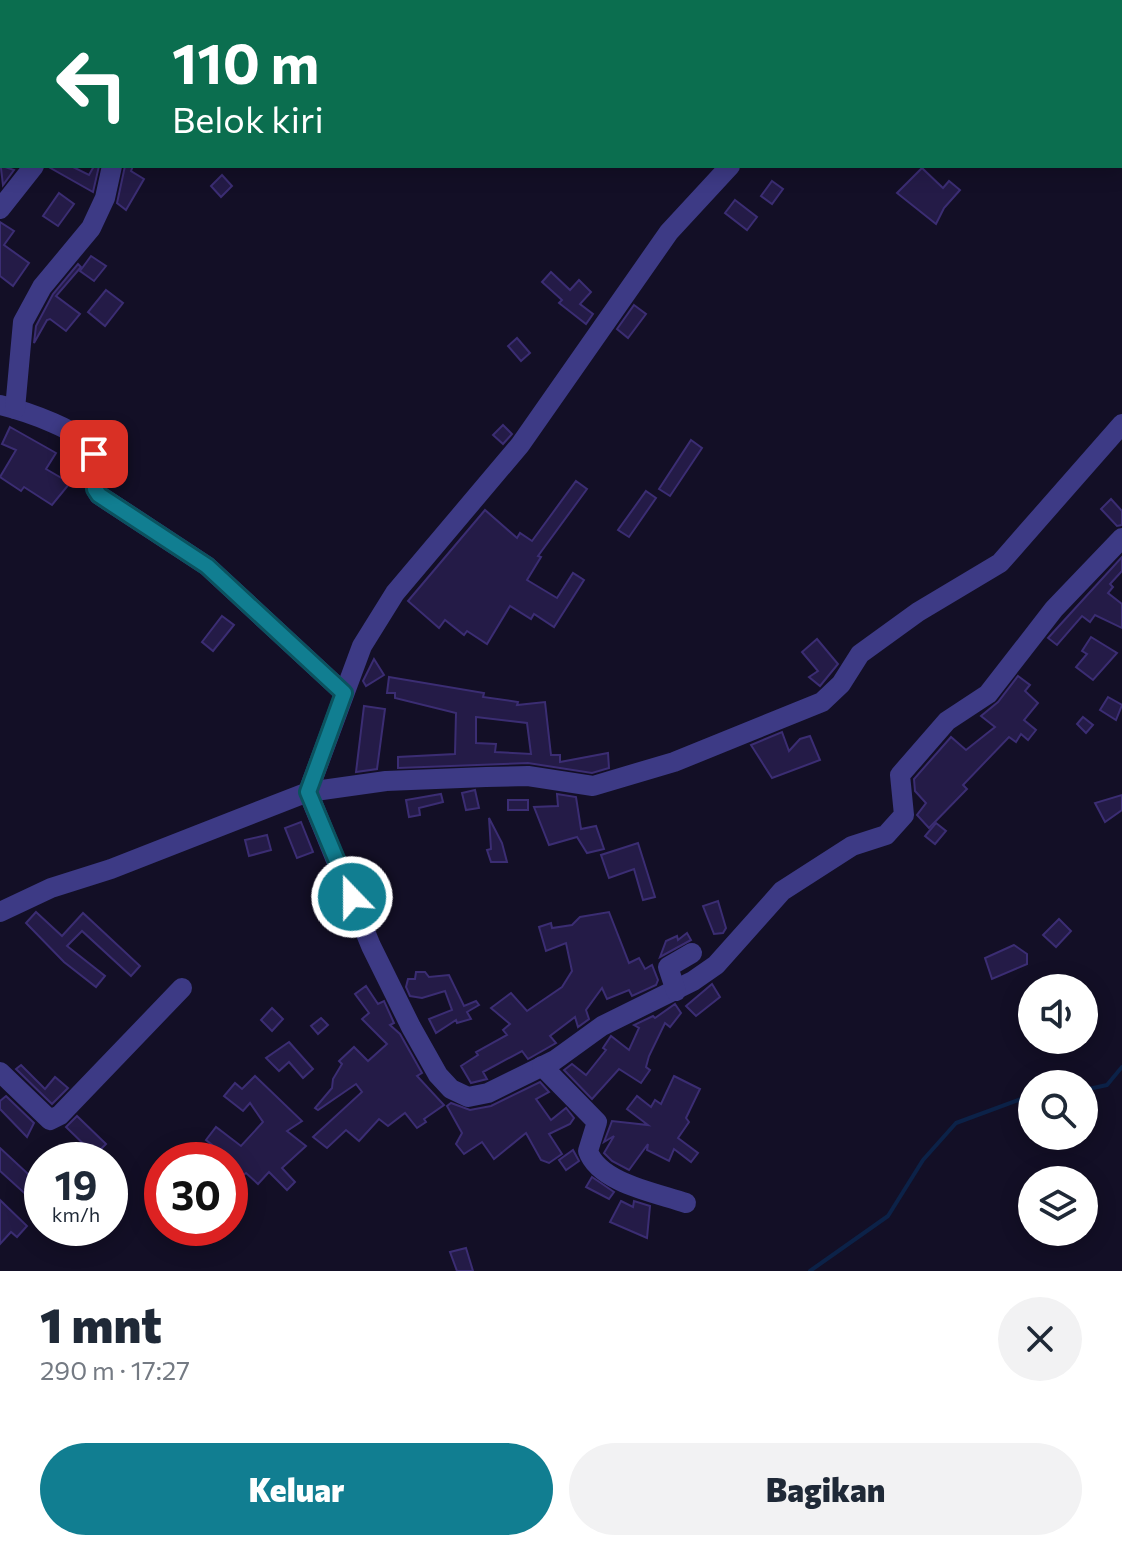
<!DOCTYPE html>
<html lang="id">
<meta charset="utf-8">
<style>
body{margin:0;font-family:Commissioner,sans-serif;background:#f2f2f3;color:#1f2937;height:100vh;display:flex;flex-direction:column;font-size:30px;white-space:nowrap}
*{box-sizing:border-box;margin:0}
p{font-size:26px;color:#747a83}
.icon{flex:none;width:44px;height:44px;fill:none;stroke:currentColor;stroke-width:2;stroke-linecap:round;stroke-linejoin:round}
.map{position:relative;height:1271px;overflow:hidden}
.details{display:flex;flex-direction:column;background:#fff;flex:1}
.details>*{flex:none}
.banner{position:absolute;left:0px;top:0px;width:1122px;height:168px;box-shadow:0 4px 20px #0003;background:#0b6e4f;color:#fff;overflow:hidden}
.controls{position:absolute;left:1018px;top:974px;display:grid;gap:16px}
.controls a{display:grid;place-items:center;width:80px;height:80px;border-radius:50%;background:#fff;box-shadow:0 4px 20px #0003;font-size:40px}
.speed{position:absolute;left:24px;top:1142px;display:flex;gap:16px;font-size:40px;font-weight:700;text-align:center}
.speed>*{display:grid;place-content:center;width:104px;height:104px;border-radius:50%;background:#fff;box-shadow:0 4px 20px #0003;line-height:1}
.speed small{font-size:20px;font-weight:400}
.speed .limit{border:12px solid #d22;background:#fff;color:#111}
.pin{position:absolute;display:grid;place-items:center;width:68px;height:68px;color:#fff;margin:-34px;border-radius:16px;box-shadow:0 4px 12px #0006}
.me{position:absolute;width:88px;margin:-44px;rotate:338deg;stroke-linejoin:round;filter:drop-shadow(0 0 6px #0008)}
.turn{display:flex;align-items:center;gap:28px;height:168px;padding:0 40px;font-size:36px}
.turn .icon{width:104px;height:104px;stroke-width:2.5}
.turn b{display:block;font-size:56px;line-height:68px}
.round{display:grid;place-items:center;flex:none;width:84px;height:84px;border-radius:42px;background:#f2f2f3}
.head{display:flex;align-items:center;justify-content:space-between;height:136px;padding:0 40px}
h1{font-size:48px;font-weight:800;line-height:60px}
.action{display:flex;gap:16px;margin-top:auto;padding:16px 40px}
.action a{flex:1;height:92px;border-radius:48px;background:#117e91;color:#fff;font-size:32px;font-weight:800;line-height:92px;text-align:center}
.action a+a{background:#f2f2f3;color:#1f2937}
.map>svg:first-child{display:block}
</style>
<div class="map">
<svg width="1122" height="1271" viewBox="0 0 1122 1271">
<rect width="100%" height="100%" fill="#130f26"/>
<g fill="none" stroke-linecap="round" stroke-linejoin="round">
<g stroke="#0c2248" stroke-width="4">
<path d="M1084,1090l23,-5 15,-18"/>
<path d="M810,1271l78,-55 35,-56 33,-37 76,-28"/>
</g>
</g>
<g fill="#241b47" stroke="#3b2d73" stroke-width="2" fill-rule="evenodd">
<path d="M0,160l2,6 12,4 -11,15z"/>
<path d="M47,166h24l18,9 5,-9h5l-6,26z"/>
<path d="M125,166h8l-2,5 13,8 -18,31 -9,-7z"/>
<path d="M922,168l21,20 6,-7 11,9 -16,18 -8,16 -39,-31z"/>
<path d="M222,175l10,11 -11,11 -10,-11z"/>
<path d="M772,181l11,8 -11,15 -11,-8z"/>
<path d="M59,193l15,11 -16,22 -15,-10z"/>
<path d="M735,200l22,17 -10,13 -22,-17z"/>
<path d="M0,222l14,9 -10,14 25,18 -16,23 -13,-10z"/>
<path d="M91,256l15,10 -12,15 -14,-10z"/>
<path d="M78,264l3,3 -25,29 24,18 -14,17 -16,-12 -3,1 -13,23 2,-17 17,-32z"/>
<path d="M551,272l19,18 9,-10 12,12 -11,12 13,10 -7,10 -27,-21 3,-3 -20,-18z"/>
<path d="M106,290l17,13 -18,23 -17,-14z"/>
<path d="M634,305l12,9 -18,24 -11,-9z"/>
<path d="M517,338l13,15 -9,8 -13,-15z"/>
<path d="M503,425l9,9 -9,10 -10,-9z"/>
<path d="M10,427l46,26 -10,16 24,14 -18,22 -28,-18 -3,4 -21,-14 16,-27 -14,-6z"/>
<path d="M691,440l11,8 -32,48 -11,-7z"/>
<path d="M576,481l11,8 -49,67 3,1 -14,23 30,18 16,-25 11,7 -30,47 -20,-13 -3,5 -21,-13 -23,38 -20,-13 -3,4 -19,-15 -6,8 -31,-27 77,-91 32,28 3,-5 12,8z"/>
<path d="M646,491l10,7 -27,39 -11,-7z"/>
<path d="M1111,499l11,12v14l-5,1 -16,-17z"/>
<path d="M1122,557v14l-12,13 3,3 -5,6 14,11v24l-27,-13 -5,7 -8,-6 -25,29 -9,-7z"/>
<path d="M222,616l12,9 -21,26 -11,-9z"/>
<path d="M1091,637l26,16 -24,27 -17,-13 11,-13 -5,-3z"/>
<path d="M817,639l21,25 -18,22 -11,-9 9,-6 -16,-19z"/>
<path d="M374,659l10,16 -18,11 -3,-5z"/>
<path d="M1018,676l12,9 -5,6 13,12 -14,17 12,10 -8,10 -7,-6 -5,8 -7,-5 -46,48 4,4 -38,39 -12,-13 9,-12 -11,-12 -1,-12 37,-42 15,13 29,-23 -14,-11 17,-14z"/>
<path d="M389,677l95,16 -1,4 35,5 -1,3 28,-3 6,53h9v7l48,-9 1,15 -17,5 -64,-10 -130,5v-11l57,-3 1,-41 -61,-15v-5h-8zM476,717l51,6 4,31 -36,-2 1,-8 -20,-1z"/>
<path d="M1108,697l14,8 -6,15 -16,-10z"/>
<path d="M364,706l21,3 -8,60 -21,3z"/>
<path d="M1083,717l10,8 -7,8 -9,-9z"/>
<path d="M782,732l7,19 11,-12 10,-3 10,24 -48,18 -21,-33z"/>
<path d="M475,790l4,18 -13,2 -4,-17z"/>
<path d="M441,794l2,8 -24,6 1,7 -11,2 -3,-17z"/>
<path d="M557,794l19,3 5,32 15,-3 8,23 -17,4 -10,-16 -28,8 -15,-38 24,-1z"/>
<path d="M1122,795v15l-17,12 -10,-19z"/>
<rect x="508" y="800" width="20" height="10"/>
<path d="M489,818l13,25 5,19h-16l-4,-12 4,-1z"/>
<path d="M301,822l12,30 -16,6 -12,-30z"/>
<path d="M936,823l10,8 -11,13 -10,-8z"/>
<path d="M267,835l4,15 -22,6 -4,-16z"/>
<path d="M638,843l17,54 -12,3 -9,-31 -25,9 -8,-23z"/>
<path d="M718,901l8,27 -3,5 -9,1 -11,-28z"/>
<path d="M36,912l26,24 21,-23 57,53 -9,10 -49,-45 -15,15 38,30 -9,11 -32,-25 -38,-39z"/>
<path d="M609,912l20,51 10,-5 6,11 7,-4 6,15 -2,5 -24,11 -3,-6 -22,9 -5,-11 -16,22 3,9 -11,8 -3,-10 -25,19 6,7 -28,16 -6,-8 -39,21 4,7 -16,4 -10,-17 17,-11 -2,-3 31,-17 -4,-5 7,-6 -19,-16 20,-15 16,18 35,-24 10,-16 -6,-28 -20,8 -7,-24 12,-4 1,5 20,-3 8,-8z"/>
<path d="M1059,919l12,12 -15,16 -13,-12z"/>
<path d="M687,933l4,7 -31,17 6,-16 11,-5 1,4z"/>
<path d="M1014,945l13,9v10l-35,15 -7,-21z"/>
<path d="M416,972h9l4,5 20,-2 15,31 12,-5 3,4 -12,7 4,7 -14,4 -1,-3 -20,13 -7,-14 23,-9 -7,-19 -23,7 -12,-2 -4,-9 2,-8h7z"/>
<path d="M712,984l8,13 -24,19 -10,-10z"/>
<path d="M366,986l12,18 6,-3 10,22 -4,2 10,9 22,39 -5,3 27,29 -20,14 2,3 -9,6 -12,-15 -17,13 -9,-7 -20,22 -13,-11 -19,18 -14,-11 49,-45 -6,-8 -38,26 -3,-2 17,-20 1,-9 9,-15 -3,-3 15,-14 14,14 19,-17 -25,-25 7,-6 -14,-19z"/>
<path d="M675,1004l6,9 -11,14 -5,-4 -16,33 -3,11 4,3 -9,13 -22,-14 -27,30 -28,-29 8,-6 14,11 20,-25 -3,-2 8,-12 18,14 10,-22 -5,-3 19,-9 2,2z"/>
<path d="M272,1008l11,11 -11,12 -11,-11z"/>
<path d="M321,1018l7,7 -10,9 -7,-8z"/>
<path d="M289,1042l24,27 -10,9 -14,-16 -10,9 -13,-13z"/>
<path d="M21,1065l24,24 10,-12 13,11 -16,16 -36,-35z"/>
<path d="M255,1076l47,45 -15,10 19,15 -24,22 13,14 -8,8 -18,-18 -11,12 -12,-11 -4,3 -17,-21 -19,-15 10,-13 25,19 22,-24 -13,-19 -7,8 -19,-15 11,-13 7,6z"/>
<path d="M674,1076l26,13 -14,29 3,4 -11,16 20,15 -7,9 -17,-13 -5,12 -22,-11 1,-6 -19,26 -17,-9 -8,-8 10,-17 -10,6 8,-21 36,4 -21,-16 10,-13 14,11 4,-7 6,4z"/>
<path d="M540,1082l9,10 -13,7 15,21 15,-12 8,10 -4,6 -21,10 13,20 -13,9 -8,-3 -15,-27 -32,26 -12,-17 -18,12 -8,-10 6,-11 -15,-27 4,-3 19,7 21,-4z"/>
<path d="M6,1096l28,27 -7,14 -27,-28v-8z"/>
<path d="M77,1116l29,28 -11,11 -29,-28z"/>
<path d="M0,1148l42,39v22l-42,-38z"/>
<path d="M573,1150l6,11 -13,9 -7,-10z"/>
<path d="M592,1177l22,15 -5,7 -23,-12z"/>
<path d="M0,1200l27,26 -10,11 -6,-5 -11,12z"/>
<path d="M621,1201l12,6 1,-6 16,5 -3,32 -37,-16z"/>
<path d="M466,1248l7,23h-16l-7,-19z"/>
</g>
<g fill="none" stroke-linecap="round" stroke-linejoin="round">
<g stroke="#3d3a85" stroke-width="20">
<path d="M157,2l1,-2"/>
<path d="M879,2l1,-2"/>
<path d="M0,209l34,-43"/>
<path d="M0,405c21,5 87,26 93,47 4,15 -3,31 6,43l108,71 137,127"/>
<path d="M15,409l8,-87 19,-35 49,-59 14,-30 7,-32"/>
<path d="M1122,424l-122,139 -82,49 -58,42 -19,30 -19,18 -148,60 -81,24 -65,-10 -42,1 -100,4 -78,11 63,154 40,81 27,48 13,14 17,8 20,-4 67,-33 47,-34 91,-45 23,-16 66,-74 70,-45 34,-11 18,-20 -4,-40 47,-54 41,-27 66,-85 68,-71"/>
<path d="M0,912l51,-24 60,-19 197,-77 54,-146 33,-53 125,-148 149,-213 61,-66"/>
<path d="M676,991l-8,-24 24,-14"/>
<path d="M542,1066l55,56 -9,29c11,32 69,42 98,52"/>
<path d="M0,1072l50,48 10,-5 122,-127"/>
</g>
</g>
<g fill="none" stroke-linecap="round" stroke-linejoin="round">
<defs>
<path id="route" d="M94,454l1,35 4,6 108,71 137,127 -36,99 44,105"/>
</defs>
<use href="#route" stroke="#0b525e" stroke-width="20"/>
<use href="#route" stroke="#117e91" stroke-width="14"/>
</g>
</svg>
<div class="controls">
<a><svg class="icon" aria-label="sound" viewBox="0 0 24 24"><path d="M4 9h4l5-4v14l-5-4H4zM17 9q2 3 0 6"/></svg></a>
<a><svg class="icon" aria-label="search" viewBox="0 0 24 24"><circle cx="10" cy="10" r="6"/><path d="M15 15l6 6"/></svg></a>
<a><svg class="icon" aria-label="layers" viewBox="0 0 24 24"><path d="M12 4l9 5-9 5-9-5zM3 14l9 5 9-5"/></svg></a>
</div>
<div class="speed"><div>19<small>km/h</small></div><div class="limit">30</div></div>
<div class="pin" style="left:94px;top:454px;background:#d93025"><svg class="icon" aria-label="arrive" viewBox="0 0 24 24"><path d="M6 21V4h12l-3 4 3 4H6"/></svg></div>
<svg class="me" style="left:352px;top:897px" viewBox="-20 -20 40 40"><circle r="17" fill="#117e91" stroke="#fff" stroke-width="3"/><path d="M0-11L8 9 0 5-8 9z" fill="#fff"/></svg>
<div class="banner">
<div class="turn"><svg class="icon" aria-label="left" viewBox="0 0 24 24"><path d="M17 20v-9H6M10 6l-5 5 5 5"/></svg><div><b>110 m</b>Belok kiri</div></div>
</div>
</div>
<section class="details">
<div class="head"><div><h1>1 mnt</h1><p>290 m · 17:27</p></div><a class="round"><svg class="icon" aria-label="close" viewBox="0 0 24 24"><path d="M6 6l12 12M18 6L6 18"/></svg></a></div>
<div class="action"><a>Keluar</a><a>Bagikan</a></div>
</section>
